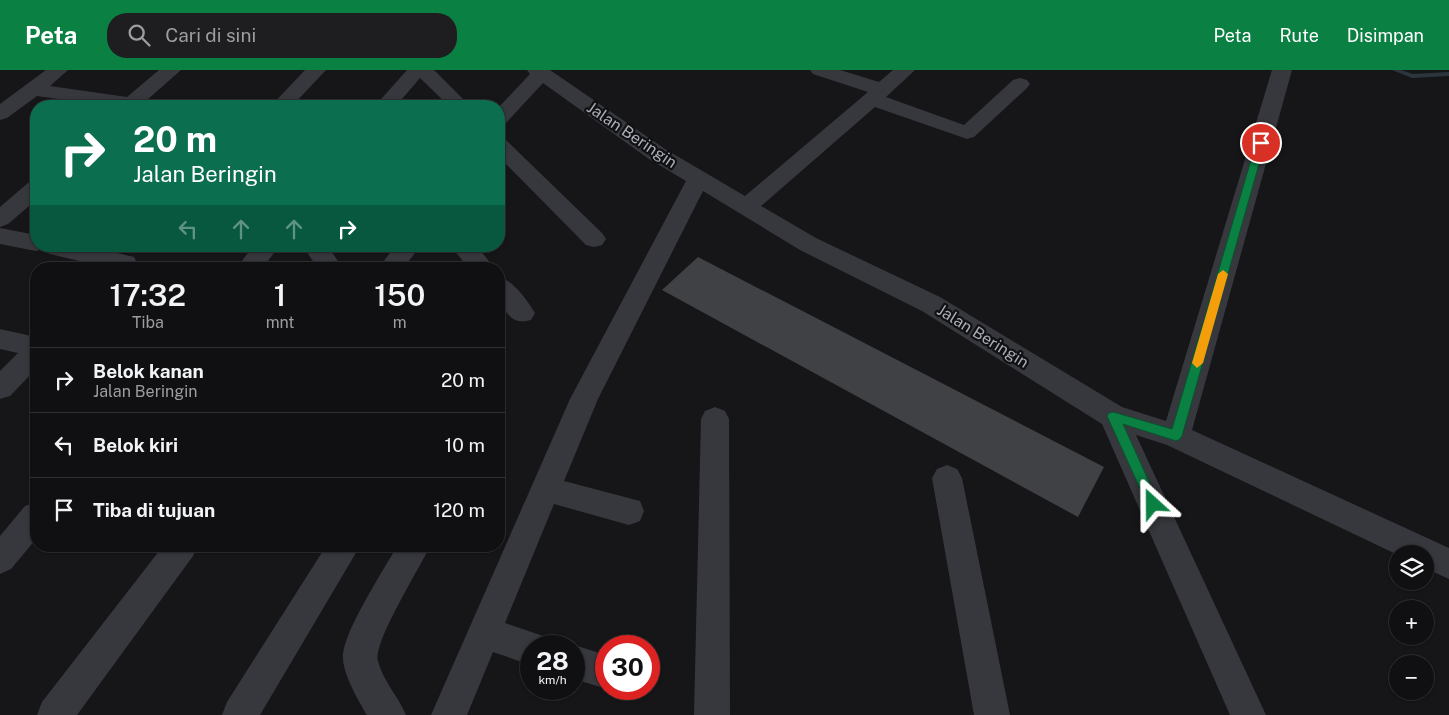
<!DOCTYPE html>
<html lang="id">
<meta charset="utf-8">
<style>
body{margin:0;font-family:"Public Sans",sans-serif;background:#1e1e20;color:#f1f3f6;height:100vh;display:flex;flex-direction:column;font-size:19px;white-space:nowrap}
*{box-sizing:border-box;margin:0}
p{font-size:16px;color:#9c9d9f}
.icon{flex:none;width:28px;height:28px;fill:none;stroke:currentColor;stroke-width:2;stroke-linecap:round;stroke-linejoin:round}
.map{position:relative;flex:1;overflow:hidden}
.drawer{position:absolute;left:30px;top:192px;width:475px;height:290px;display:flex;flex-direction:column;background:#101012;border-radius:20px;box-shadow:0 1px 4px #0004,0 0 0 1px #303032}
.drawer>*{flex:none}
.banner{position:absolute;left:30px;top:30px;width:475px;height:152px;border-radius:20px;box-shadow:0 1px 4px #0004,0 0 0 1px #303032;background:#0b6e4f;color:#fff;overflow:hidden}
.fabs{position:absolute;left:1389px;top:475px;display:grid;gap:10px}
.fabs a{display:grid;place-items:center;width:45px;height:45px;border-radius:50%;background:#101012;box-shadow:0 1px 4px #0004,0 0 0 1px #303032;font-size:25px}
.speed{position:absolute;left:520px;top:565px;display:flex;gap:10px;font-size:25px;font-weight:700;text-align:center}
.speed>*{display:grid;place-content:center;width:65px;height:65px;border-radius:50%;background:#101012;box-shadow:0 1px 4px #0004,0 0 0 1px #303032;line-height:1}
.speed small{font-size:12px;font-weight:400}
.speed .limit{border:8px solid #d22;background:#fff;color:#111}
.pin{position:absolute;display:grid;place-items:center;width:42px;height:42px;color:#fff;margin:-21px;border:2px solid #fff;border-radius:50%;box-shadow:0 1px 5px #0007}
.me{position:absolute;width:55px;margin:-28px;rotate:336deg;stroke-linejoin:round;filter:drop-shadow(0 0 4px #0008)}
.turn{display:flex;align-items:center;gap:18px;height:105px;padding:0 20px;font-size:22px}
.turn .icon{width:65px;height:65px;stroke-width:2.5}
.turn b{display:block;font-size:35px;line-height:42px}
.lanes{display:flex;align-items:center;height:48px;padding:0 20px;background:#0003;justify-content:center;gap:25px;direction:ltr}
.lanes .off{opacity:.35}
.eta{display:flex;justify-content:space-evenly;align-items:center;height:85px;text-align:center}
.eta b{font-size:30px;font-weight:600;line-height:35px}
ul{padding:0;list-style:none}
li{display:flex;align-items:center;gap:15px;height:65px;padding:0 20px;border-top:1px solid #303032}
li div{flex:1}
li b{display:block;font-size:19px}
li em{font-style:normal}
header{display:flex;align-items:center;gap:30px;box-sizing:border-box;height:70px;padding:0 25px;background:#0b8043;color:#fff}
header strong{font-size:24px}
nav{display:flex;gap:28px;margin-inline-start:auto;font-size:18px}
.search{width:350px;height:45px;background:#1e1e20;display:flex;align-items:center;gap:12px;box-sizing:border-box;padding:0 18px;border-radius:20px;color:#9c9d9f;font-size:19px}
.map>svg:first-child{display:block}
</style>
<header>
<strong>Peta</strong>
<div class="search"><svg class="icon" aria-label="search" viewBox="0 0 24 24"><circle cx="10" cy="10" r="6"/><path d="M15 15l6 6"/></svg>Cari di sini</div>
<nav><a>Peta</a><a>Rute</a><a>Disimpan</a></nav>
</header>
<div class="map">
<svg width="1449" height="645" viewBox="0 0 1449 645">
<rect width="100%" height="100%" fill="#161618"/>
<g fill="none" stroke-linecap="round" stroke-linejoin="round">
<path fill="#2c353c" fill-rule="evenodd" d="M1392,0h9l12,4 36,-2v4l-37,2z"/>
</g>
<path fill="#404145" d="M698,187l406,210 -26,50 -416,-227z"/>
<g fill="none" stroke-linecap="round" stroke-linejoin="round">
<g fill="#37383d" fill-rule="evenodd">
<path d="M46,0h22l-18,16 77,11 32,-27h22l-34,30 8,2 3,4h-49l-72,-10 -30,22 -7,2v-16z"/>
<path d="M305,0h21l-34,36h-21z"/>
<path d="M407,0h27l36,36h-21l-29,-28 -24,28h-21z"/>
<path d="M527,0h23l115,79 80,47 123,-104 -55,-18 -3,-4h30l39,12 14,-12h22l-29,27 78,28 49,-45 7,-2 7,2 3,4 -3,4 -53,49 -7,2 -92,-32 -114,99 55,32 124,59 182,110 44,14 106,-351h20l-100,360 257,118v31l-24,-11v-14l-27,1 -231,-110 -31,-10 130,280h-36l-128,-291 -180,-113 -122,-61 -97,-59 -105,208 -34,82 76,20 4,10 -4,10 -11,4 -75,-21 -49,119 38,13 4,10h-16v19l-38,-13 -26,63h-36l139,-316 116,-218 -37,-22 -106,-76 -37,40 -7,2v-18l31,-33z"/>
<path d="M499,68l7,2 96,93 4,6 -4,6 -8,2 -8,-2 -87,-88z"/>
<path d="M36,111v19l-28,24 -8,3v-20l28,-24z"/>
<path d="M0,158l36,7v11h52l46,11 3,6 -3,6h-21l-63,-15 -10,-4 -4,1 -36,-7z"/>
<path d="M253,176h26l-17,23h-26z"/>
<path d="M303,176h25l15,23h-25z"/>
<path d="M395,176h25l-17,23h-25z"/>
<path d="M451,176h26l18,23h-26z"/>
<path d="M499,207c15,4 28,23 36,36l-4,7c-18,5 -22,-5 -32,-17z"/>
<path d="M0,259l36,8v32l-26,27 -10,3v-28l18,-18 -18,-4z"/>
<path d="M715,337l10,4 4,8 1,296h-36l7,-296 4,-8z"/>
<path d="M947,395l10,4 5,9 48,237h-36l-42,-237 5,-9z"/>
<path d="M36,432v37l-25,30 -11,5v-38l25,-30z"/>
<path d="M163,476h35l-5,10 -116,159h-40l5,-13z"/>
<path d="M326,476h34l-100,169h-38l5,-13z"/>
<path d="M397,476h33c-10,22 -57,96 -52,115 5,20 20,35 28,54h-39c-8,-13 -24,-41 -24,-57 -1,-25 41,-88 54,-112z"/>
<path d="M574,575l32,10 1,34 -33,-10v-33h-3z"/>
</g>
</g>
<path fill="#0b8043" stroke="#07532c" d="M1261,70l4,3 -83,293 -2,3 -4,2 -53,-17 36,80 -2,4 -4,2 -4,-2 -42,-92 2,-3 4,-1 59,17 84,-286z"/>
<path fill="#f59e0b" d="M1223,200l5,4 -25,89 -6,5 -5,-5 26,-89z"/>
<g text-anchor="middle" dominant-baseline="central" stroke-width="4.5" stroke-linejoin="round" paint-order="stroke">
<g font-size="16" fill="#a8adb8" stroke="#111113">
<text transform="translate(632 65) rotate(34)">Jalan Beringin</text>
<text transform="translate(983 266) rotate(32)">Jalan Beringin</text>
</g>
</g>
</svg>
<div class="fabs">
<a><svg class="icon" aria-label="layers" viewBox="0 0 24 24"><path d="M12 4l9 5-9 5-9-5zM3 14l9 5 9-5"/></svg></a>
<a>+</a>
<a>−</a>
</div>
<div class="speed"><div>28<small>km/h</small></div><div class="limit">30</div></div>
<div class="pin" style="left:1261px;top:73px;background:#d93025"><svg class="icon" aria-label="arrive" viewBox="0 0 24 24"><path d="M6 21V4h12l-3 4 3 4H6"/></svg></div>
<svg class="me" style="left:1153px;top:434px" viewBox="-20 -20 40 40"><path d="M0-17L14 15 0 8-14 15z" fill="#0b8043" stroke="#fff" stroke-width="4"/></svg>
<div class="banner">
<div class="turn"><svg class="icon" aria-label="right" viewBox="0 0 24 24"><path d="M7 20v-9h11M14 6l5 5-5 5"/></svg><div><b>20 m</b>Jalan Beringin</div></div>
<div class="lanes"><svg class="icon off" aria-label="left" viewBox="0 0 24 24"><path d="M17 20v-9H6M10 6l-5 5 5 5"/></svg><svg class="icon off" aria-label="ahead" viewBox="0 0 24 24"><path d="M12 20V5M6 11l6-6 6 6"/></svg><svg class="icon off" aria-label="ahead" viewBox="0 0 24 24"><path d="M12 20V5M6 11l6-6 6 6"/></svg><svg class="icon" aria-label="right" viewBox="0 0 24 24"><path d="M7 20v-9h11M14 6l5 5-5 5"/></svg></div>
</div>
<section class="drawer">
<div class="eta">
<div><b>17:32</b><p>Tiba</p></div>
<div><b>1</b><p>mnt</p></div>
<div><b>150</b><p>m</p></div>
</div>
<ul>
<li><svg class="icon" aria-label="right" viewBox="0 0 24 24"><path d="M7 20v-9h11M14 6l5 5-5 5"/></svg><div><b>Belok kanan</b><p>Jalan Beringin</p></div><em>20 m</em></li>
<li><svg class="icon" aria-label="left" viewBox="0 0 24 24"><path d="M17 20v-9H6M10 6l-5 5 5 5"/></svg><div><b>Belok kiri</b></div><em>10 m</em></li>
<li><svg class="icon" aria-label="arrive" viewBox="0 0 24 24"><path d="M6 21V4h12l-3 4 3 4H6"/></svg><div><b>Tiba di tujuan</b></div><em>120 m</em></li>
</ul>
</section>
</div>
